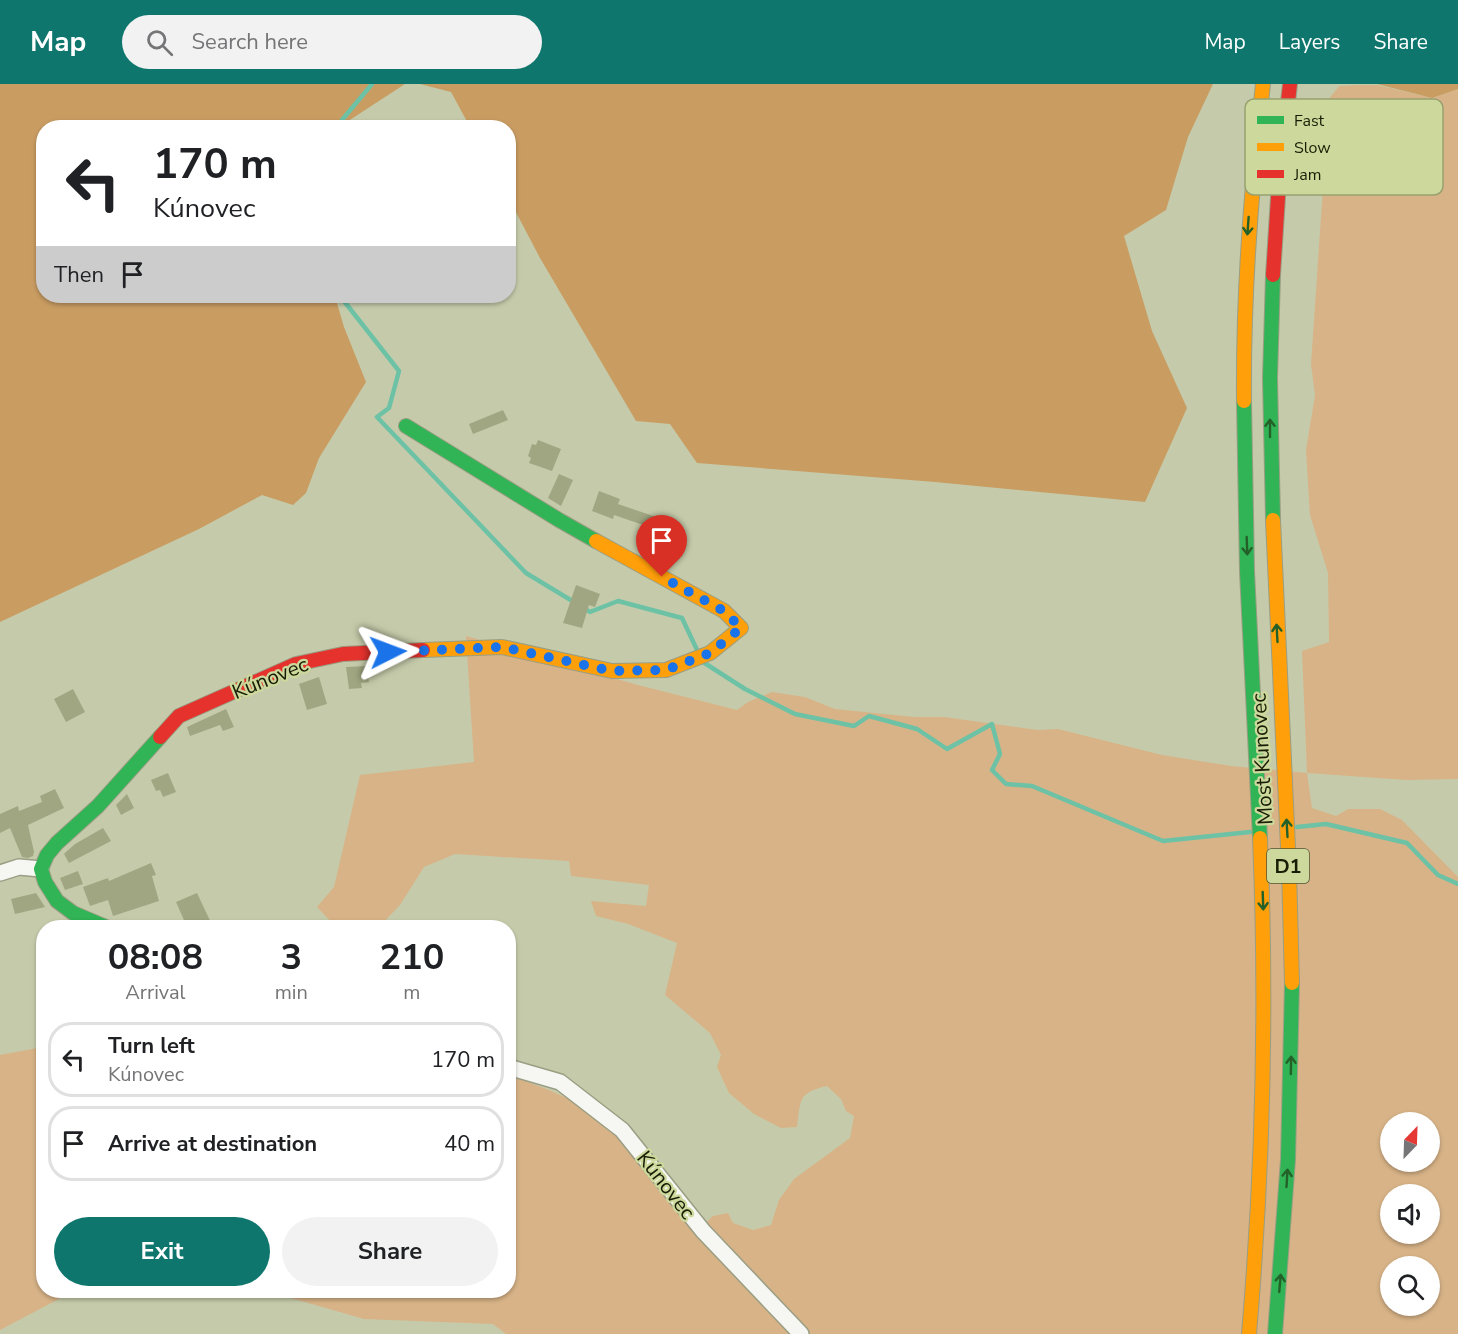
<!DOCTYPE html>
<meta charset="utf-8">
<style>
body{margin:0;font-family:"Nunito Sans",sans-serif;background:#f2f2f2;color:#202124;height:100vh;display:flex;flex-direction:column;font-size:22px;white-space:nowrap}
*{box-sizing:border-box;margin:0}
p{font-size:20px;color:#757577}
.icon{flex:none;width:33px;height:33px;fill:none;stroke:currentColor;stroke-width:2;stroke-linecap:round;stroke-linejoin:round}
.map{position:relative;flex:1;overflow:hidden}
.details{position:absolute;left:36px;top:836px;width:480px;height:378px;display:flex;flex-direction:column;background:#fff;border-radius:24px;box-shadow:0 2px 4px #0004}
.details>*{flex:none}
.banner{position:absolute;left:36px;top:36px;width:480px;height:183px;border-radius:24px;box-shadow:0 2px 4px #0004;background:#fff;color:#202124;overflow:hidden}
.needle{width:39px;rotate:23deg}
.controls{position:absolute;left:1380px;top:1028px;display:grid;gap:12px}
.controls a{display:grid;place-items:center;width:60px;height:60px;border-radius:50%;background:#fff;box-shadow:0 2px 4px #0004;font-size:30px}
.pin{position:absolute;display:grid;place-items:center;width:51px;height:51px;color:#fff;margin:-62px -26px;border-radius:50% 50% 50% 0;rotate:-45deg;box-shadow:0 0 6px #0007}
.pin .icon{rotate:45deg}
.me{position:absolute;width:66px;margin:-33px;rotate:87deg;stroke-linejoin:round;filter:drop-shadow(0 0 4px #0008)}
.turn{display:flex;align-items:center;gap:21px;height:126px;padding:0 18px;font-size:27px}
.turn .icon{width:78px;height:78px;stroke-width:2.5}
.turn b{display:block;font-size:42px;line-height:51px}
.then{display:flex;align-items:center;height:57px;padding:0 18px;background:#0003;gap:12px;font-size:22px}
.eta{display:flex;justify-content:space-evenly;align-items:center;height:102px;text-align:center}
.eta b{font-size:36px;font-weight:700;line-height:42px}
.primary-button{display:flex;gap:12px;margin-top:auto;padding:12px 18px}
.primary-button a{flex:1;height:69px;border-radius:36px;background:#0f766e;color:#fff;font-size:24px;font-weight:700;line-height:69px;text-align:center}
.primary-button a+a{background:#f2f2f2;color:#202124}
ul{padding:0;list-style:none}
li{display:flex;align-items:center;gap:18px;height:75px;margin:0 12px 9px;padding:0 6px;border:3px solid #e0e0e0;border-radius:24px}
li div{flex:1}
li b{display:block;font-size:22px}
li em{font-style:normal}
header{display:flex;align-items:center;gap:36px;box-sizing:border-box;height:84px;padding:0 30px;background:#0f766e;color:#fff}
header strong{font-size:28px}
nav{display:flex;gap:33px;margin-inline-start:auto;font-size:21px}
.search{width:420px;height:54px;background:#f2f2f2;display:flex;align-items:center;gap:15px;box-sizing:border-box;padding:0 21px;border-radius:33px;color:#757577;font-size:22px}
.map>svg:first-child{display:block}
</style>
<header>
<strong>Map</strong>
<div class="search"><svg class="icon" aria-label="search" viewBox="0 0 24 24"><circle cx="10" cy="10" r="6"/><path d="M15 15l6 6"/></svg>Search here</div>
<nav><a>Map</a><a>Layers</a><a>Share</a></nav>
</header>
<div class="map">
<svg width="1458" height="1250" viewBox="0 0 1458 1250">
<rect width="100%" height="100%" fill="#c5cbaa"/>
<g fill="#d8b387" fill-rule="evenodd">
<path d="M1357,1h20l55,13 26,-9v690l-52,1 -99,-7 5,35 24,8 12,-7h32l22,11 56,57v457h-952l-13,-10 -129,-5 -101,-29h245l1,-215 40,15 33,15 30,26 83,102 18,-17 15,-3 5,10 20,7 18,-5 8,-25 15,-21 56,-41 4,-22 -8,-5 -5,-12 -14,-13c-30,7 -26,14 -30,41l-16,1 -27,-14 -25,-21 -12,-26 4,-12 -11,-22 -45,-38 12,-52 -49,-19 -32,-8 -5,-15 55,5 3,-21 -78,-9 -2,-15 -114,-7 -31,13 -24,38 -21,22h-43l-19,-20 17,-20 26,-112 114,-13 -8,-126 172,49 99,25 11,-8 24,-10 33,5 30,12 79,8h30l94,13 20,-1 104,26 69,11 76,7 -5,-122 27,-9 -1,-69 -18,-58 -4,-65 9,-55 -4,-31 18,-265 10,-13zM1390,1038h40v39h-40zM1390,1110h40v39h-40zM1390,1182h40v39h-40z"/>
<path d="M43,963l1,243h32l-76,40v-275z"/>
</g>
<g fill="#c99c62">
<path d="M0,0h405l-66,43 -295,1v168h291l9,31 22,55 -47,76 -13,35 -13,12 -31,-10 -63,34 -199,93z"/>
<path d="M420,0h793l-25,53 -22,73 -42,26 28,95 35,77 -42,94 -210,-20 -238,-19 -27,-39 -34,-3 -96,-163 -31,-59 -1,-71 -38,-1 -19,-35z"/>
<path d="M1377,0h81v5l-26,9z"/>
</g>
<g fill="none" stroke-linecap="round" stroke-linejoin="round">
<g stroke="#6dc2a6" stroke-width="4.5">
<path d="M342,44v-8l30,-36"/>
<path d="M340,212l59,75 -10,37 -12,9 149,156 48,29"/>
<path d="M584,524l6,4 28,-11 64,17 16,34"/>
<path d="M703,578l42,27 50,25 59,12 15,-10 48,13 30,20 45,-25 8,30 -8,16 14,14 26,2 131,55 87,-9"/>
<path d="M1297,743l29,-3 81,19 31,32 20,9"/>
</g>
</g>
<g fill="#a0a681">
<path d="M503,326l5,10 -35,14 -4,-10z"/>
<path d="M538,356l23,9 -9,22 -23,-8 2,-5 -3,-2 4,-12 4,1z"/>
<path d="M559,390l14,6 -12,26 -13,-8z"/>
<path d="M599,407l21,8 -2,5 38,13 -4,11 -38,-13 -1,4 -21,-8z"/>
<path d="M576,501l24,9 -5,13 -6,-2 -7,23 -19,-5z"/>
<path d="M366,582l3,16 -8,1 1,5 -13,1 -3,-22z"/>
<path d="M319,593l8,27 -20,6 -8,-26z"/>
<path d="M73,605l12,23 -19,10 -12,-23z"/>
<path d="M226,625l8,18 -11,4 -3,-6 -30,11 -3,-9z"/>
<path d="M168,689l8,19 -13,5 -3,-7 -4,1 -5,-11z"/>
<path d="M55,705l9,19 -36,17 6,27 -1,4 -5,2 -6,-1 -12,-29 -10,5v-19l18,-8 1,5 23,-9 -2,-6z"/>
<path d="M127,710l7,14 -13,7 -5,-10z"/>
<path d="M103,744l8,13 -42,22 -5,-9 2,-2 9,-8z"/>
<path d="M151,779l5,12 -4,1 7,25 -46,15 -5,-16 -18,6 -7,-19 25,-9 1,3z"/>
<path d="M78,787l5,13 -18,6 -5,-12z"/>
<path d="M36,809l9,14 -30,7 -4,-15z"/>
<path d="M197,809l16,34h-26l-11,-25z"/>
</g>
<g fill="none" stroke-linecap="round" stroke-linejoin="round">
<defs>
<g id="street">
<path d="M0,789l19,-6 22,2"/>
<path d="M508,983l52,15 62,48 81,101 98,103"/>
</g>
<g id="fast">
<path d="M1244,317l3,170 13,267"/>
<path d="M406,342l153,94 37,21"/>
<path d="M1273,436l-3,-142 3,-103"/>
<path d="M106,843l-33,-14 -16,-12 -12,-19 -4,-13 6,-14 10,-12 41,-37 62,-69"/>
<path d="M1275,1250l13,-174 4,-177"/>
</g>
<g id="slow">
<path d="M1244,317c-1,-106 7,-212 19,-317"/>
<path d="M1273,436l16,349 3,114"/>
<path d="M423,566l79,-3 110,24 54,-1 44,-17 31,-25 -17,-17 -128,-70"/>
<path d="M1249,1250c14,-165 18,-331 11,-496"/>
</g>
<g id="jam">
<path d="M1273,191l6,-93 11,-98"/>
<path d="M160,653l19,-21 117,-52 47,-10 80,-4"/>
</g>
</defs>
<use href="#street" stroke="#9a9e84" stroke-width="18"/>
<use href="#fast" stroke="#9a9e84" stroke-width="16"/>
<use href="#slow" stroke="#9a9e84" stroke-width="16"/>
<use href="#jam" stroke="#9a9e84" stroke-width="16"/>
<use href="#street" stroke="#f6f7f2" stroke-width="15"/>
<use href="#fast" stroke="#30b455" stroke-width="14"/>
<use href="#slow" stroke="#ff9f0a" stroke-width="14"/>
<use href="#jam" stroke="#e5322d" stroke-width="14"/>
</g>
<defs><path id="oneway-shaft" d="M-6 0H5M1.5-3L5.5 0L1.5 3" fill="none" stroke-width="1.6" stroke-linecap="round" stroke-linejoin="round" transform="scale(1.5)"/></defs>
<g stroke="#236129">
<use href="#oneway-shaft" transform="translate(1248 142) rotate(94)"/>
<use href="#oneway-shaft" transform="translate(1270 344) rotate(-90)"/>
<use href="#oneway-shaft" transform="translate(1247 462) rotate(88)"/>
<use href="#oneway-shaft" transform="translate(1277 549) rotate(-93)"/>
<use href="#oneway-shaft" transform="translate(1287 744) rotate(-93)"/>
<use href="#oneway-shaft" transform="translate(1263 817) rotate(88)"/>
<use href="#oneway-shaft" transform="translate(1291 981) rotate(-89)"/>
<use href="#oneway-shaft" transform="translate(1287 1094) rotate(-87)"/>
<use href="#oneway-shaft" transform="translate(1280 1199) rotate(-85)"/>
</g>
<g fill="none" stroke-linecap="round" stroke-linejoin="round">
<path stroke="#1a73e8" stroke-width="10" stroke-dasharray="0 18" d="M388,568l114,-5 110,24 54,-1 44,-17 31,-25 -17,-17 -62,-34"/>
</g>
<g text-anchor="middle" dominant-baseline="central" stroke-width="4.5" stroke-linejoin="round" paint-order="stroke">
<rect fill="#cdd99c" stroke="#4f5532" stroke-width="1.5" x="1267" y="765" width="42" height="34" rx="4.5"/>
<g font-size="20" font-weight="bold" fill="#191d05">
<text x="1288" y="782">D1</text>
</g>
<g font-size="21" fill="#191d05" stroke="#cdd99c">
<text transform="translate(270 594) rotate(-22)">Kúnovec</text>
<text transform="translate(1262 675) rotate(-93)">Most Kunovec</text>
<text transform="translate(666 1101) rotate(52)">Kúnovec</text>
</g>
</g>
<rect x="1245" y="15" width="198" height="96" rx="9" fill="#cdd99c" stroke="#97a16f" stroke-width="1.5"/>
<rect x="1257" y="32" width="27" height="8" fill="#30b455"/>
<rect x="1257" y="59" width="27" height="8" fill="#ff9f0a"/>
<rect x="1257" y="86" width="27" height="8" fill="#e5322d"/>
<g font-size="16" fill="#191d05">
<text x="1294" y="42">Fast</text>
<text x="1294" y="69">Slow</text>
<text x="1294" y="96">Jam</text>
</g>
</svg>
<div class="controls">
<a><svg class="needle" viewBox="-14 -14 28 28"><path d="M0-13l5 13h-10z" fill="#e53935"/><path d="M0 13l5-13h-10z" fill="#757577"/></svg></a>
<a><svg class="icon" aria-label="sound" viewBox="0 0 24 24"><path d="M4 9h4l5-4v14l-5-4H4zM17 9q2 3 0 6"/></svg></a>
<a><svg class="icon" aria-label="search" viewBox="0 0 24 24"><circle cx="10" cy="10" r="6"/><path d="M15 15l6 6"/></svg></a>
</div>
<div class="pin" style="left:662px;top:493px;background:#d93025"><svg class="icon" aria-label="arrive" viewBox="0 0 24 24"><path d="M6 21V4h12l-3 4 3 4H6"/></svg></div>
<svg class="me" style="left:388px;top:568px" viewBox="-20 -20 40 40"><path d="M0-17L14 15 0 8-14 15z" fill="#1a73e8" stroke="#fff" stroke-width="4"/></svg>
<div class="banner">
<div class="turn"><svg class="icon" aria-label="left" viewBox="0 0 24 24"><path d="M17 20v-9H6M10 6l-5 5 5 5"/></svg><div><b>170 m</b>Kúnovec</div></div>
<div class="then">Then<svg class="icon" aria-label="arrive" viewBox="0 0 24 24"><path d="M6 21V4h12l-3 4 3 4H6"/></svg></div>
</div>
<section class="details">
<div class="eta">
<div><b>08:08</b><p>Arrival</p></div>
<div><b>3</b><p>min</p></div>
<div><b>210</b><p>m</p></div>
</div>
<ul>
<li><svg class="icon" aria-label="left" viewBox="0 0 24 24"><path d="M17 20v-9H6M10 6l-5 5 5 5"/></svg><div><b>Turn left</b><p>Kúnovec</p></div><em>170 m</em></li>
<li><svg class="icon" aria-label="arrive" viewBox="0 0 24 24"><path d="M6 21V4h12l-3 4 3 4H6"/></svg><div><b>Arrive at destination</b></div><em>40 m</em></li>
</ul>
<div class="primary-button"><a>Exit</a><a>Share</a></div>
</section>
</div>
